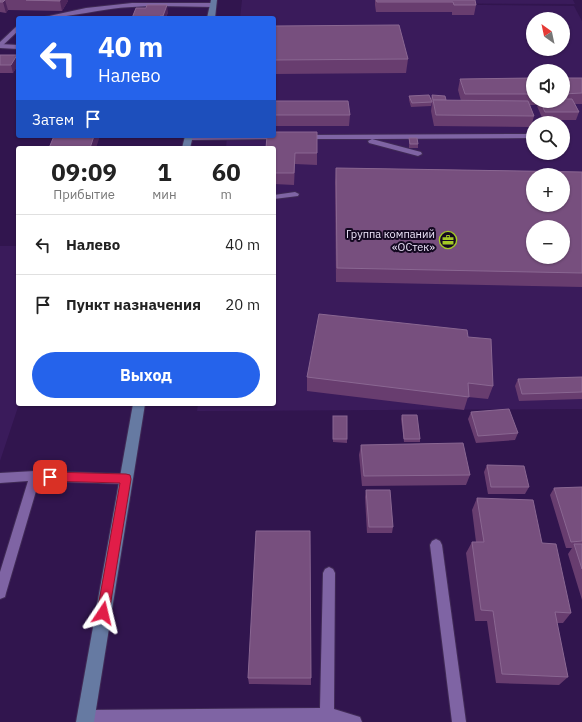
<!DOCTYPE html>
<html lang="ru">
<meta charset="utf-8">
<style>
body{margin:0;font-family:"IBM Plex Sans",sans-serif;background:#f6f6f6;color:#222;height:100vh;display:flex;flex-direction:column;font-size:15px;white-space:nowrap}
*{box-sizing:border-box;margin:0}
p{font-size:13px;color:#767676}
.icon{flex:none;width:22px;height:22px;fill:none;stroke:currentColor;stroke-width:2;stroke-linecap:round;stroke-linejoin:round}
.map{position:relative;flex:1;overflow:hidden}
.panel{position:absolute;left:16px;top:146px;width:260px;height:260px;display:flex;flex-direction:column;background:#fff;border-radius:4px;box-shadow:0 1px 3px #0004}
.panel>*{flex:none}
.guide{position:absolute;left:16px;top:16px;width:260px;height:122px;border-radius:4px;box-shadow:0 1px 3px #0004;background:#2563eb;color:#fff;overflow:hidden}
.needle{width:26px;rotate:327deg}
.fabs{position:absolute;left:526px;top:12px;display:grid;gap:8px}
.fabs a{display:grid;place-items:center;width:44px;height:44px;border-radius:50%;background:#fff;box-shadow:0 1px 3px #0004;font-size:20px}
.pin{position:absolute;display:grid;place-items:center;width:34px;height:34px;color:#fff;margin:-17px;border-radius:8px;box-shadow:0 2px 6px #0006}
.me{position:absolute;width:44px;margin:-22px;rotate:10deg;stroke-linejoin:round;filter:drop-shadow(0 0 3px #0008)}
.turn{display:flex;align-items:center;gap:14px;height:84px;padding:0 16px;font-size:18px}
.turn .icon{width:52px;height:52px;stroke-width:2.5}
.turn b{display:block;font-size:28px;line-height:34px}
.then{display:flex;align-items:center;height:38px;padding:0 16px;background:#0003;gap:8px;font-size:15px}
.eta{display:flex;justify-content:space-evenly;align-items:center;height:68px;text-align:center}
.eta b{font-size:24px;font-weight:800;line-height:28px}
.primary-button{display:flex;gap:8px;margin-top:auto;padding:8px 16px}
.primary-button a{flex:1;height:46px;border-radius:24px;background:#2563eb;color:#fff;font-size:16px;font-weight:800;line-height:46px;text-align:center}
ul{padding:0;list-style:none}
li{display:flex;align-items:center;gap:12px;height:60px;padding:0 16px;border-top:1px solid #e0e0e0}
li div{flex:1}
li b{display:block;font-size:15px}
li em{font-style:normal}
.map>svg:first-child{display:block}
</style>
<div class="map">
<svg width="582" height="722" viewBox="0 0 582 722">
<rect width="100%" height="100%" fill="#31154e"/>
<g fill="#3a1b5b" fill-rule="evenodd">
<path d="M242,0h134l1,4 197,2 8,15v388l-385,2 1,-7h76v-256h-48l1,-12h47v-118h-34zM533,19h30v30h-30zM533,71h30v30h-30zM533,123h30v30h-30zM533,175h30v30h-30zM533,227h30v30h-30z"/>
<path d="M388,0h185l2,4 -186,-1z"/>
<path d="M0,246h18l1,158 -19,57z"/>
</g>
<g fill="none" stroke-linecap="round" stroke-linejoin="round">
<defs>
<g id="lane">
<path d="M132,3h81l3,2 -3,2c-27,0 -54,-2 -81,0 -31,1 -61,11 -92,11l46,-10z"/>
<path d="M18,25v6l-18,17v-6z"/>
<path d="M529,134h3v4l-160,1 49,13 1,2 -4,2 -49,-13 -1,-2 4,-2h-67l-4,-2 4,-2z"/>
<path d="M274,135h7l4,2 -4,2 -92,1 -4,-2 3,-2z"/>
<path d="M295,192l4,2 -1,2 -24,3v-4z"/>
<path d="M35,471l91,3 4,1 2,4 -2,4 -4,1 -87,-3 -33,112 -1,4 -5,2v-27l28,-91 -28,2v-10z"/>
<path d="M436,539l4,2 2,4 24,177h-14l-22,-177 2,-4z"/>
<path d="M329,567l4,2 2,4 -1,136 26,8 2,5h-281l-2,-5 2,-5 5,-2 234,-2 3,-135 2,-4z"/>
</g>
<path id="street" d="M0,44l18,1v4l-18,-1z"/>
<g id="secondary">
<path d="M211,0h6l-2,18h-8z"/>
<path d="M185,136h8l-3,12h-8z"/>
<path d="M133,404h12l-51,318h-18z"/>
</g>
</defs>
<use href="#lane" stroke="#402a56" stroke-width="2"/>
<use href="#street" stroke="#402a56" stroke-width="2"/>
<use href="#secondary" stroke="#402a56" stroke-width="2"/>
<use href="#lane" fill="#7f64a4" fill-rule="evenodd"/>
<use href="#street" fill="#7f64a4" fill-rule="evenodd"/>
<use href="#secondary" fill="#667aa2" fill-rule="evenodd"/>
</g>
<g fill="#683d6f">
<path d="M0,0h68v1l-6,10 -54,-1 -2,3 -6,-1z"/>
<path d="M375,0h100l1,5 -2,10h-22v-3h-76l-1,-7z"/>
<path d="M168,12l-2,6h-34z"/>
<path d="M274,26l134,33 -2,14 -132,1z"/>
<path d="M0,55h17l1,3v7l-5,8h-13z"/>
<path d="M533,78v23h30v-23h19v26h-7l4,8 -3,8h-33l-6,-14 1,-1h-8l4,11 -3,11 -97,-1 -3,-15 1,-8 -1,-4 1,-4 14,5 15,1 -3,-11 2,-11z"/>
<path d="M409,96l23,6 -1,4 -20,1 -2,-7z"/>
<path d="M274,101l76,14 -1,11h-75z"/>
<path d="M409,138l9,6v4h-9z"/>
<path d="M274,148l43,5v12l-22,-1 -1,21 -20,-1z"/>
<path d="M336,168l246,4v115l-246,-5 -1,-100z"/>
<path d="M468,337l25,49 -5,13 -20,-2 -4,13 -157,-19v-14z"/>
<path d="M582,377v22l-63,2 -4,-15 3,-7z"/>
<path d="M471,412l47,21 -3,7 -39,3 -8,-24z"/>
<path d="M402,415l18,24v3h-16l-3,-23z"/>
<path d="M333,416l14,23v4l-14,-1z"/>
<path d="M361,445l109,30 -4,10 -104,1 -3,-31z"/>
<path d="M487,465l42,22 -4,7h-37l-4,-22z"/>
<path d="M582,487v113l-14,-46 4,-6h-6l-16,-53 4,-7z"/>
<path d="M366,490l27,37 -1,6h-25l-2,-36z"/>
<path d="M477,498l65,45 29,70 -8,10h-6l11,54 -9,8 -63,-2 -9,-62h-12l-9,-68 6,-11h4l-4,-32z"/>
<path d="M248,678h63v7l-62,-1z"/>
</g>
<g fill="#4c255b">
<path d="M5,0l3,10 -2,3 -3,-11z"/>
<path d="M60,0h8v1l-6,10 -2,-10z"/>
<path d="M167,5l1,7 -2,6h-2l-1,-2z"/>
<path d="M17,55l1,3v7l-5,8 -2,-8z"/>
<path d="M94,136h6l-4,12h-6z"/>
</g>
<g fill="#774f7e" stroke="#8a6792" fill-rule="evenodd">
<path d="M0,0h5l-2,2h-3z"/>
<path d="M26,0h34v1z"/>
<path d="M376,0h99l1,5h-22l-1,-3h-76z"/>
<path d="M147,5h20l-4,11h-3l-1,2h-27l4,-10h10z"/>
<path d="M399,25l9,34 -134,1v-34z"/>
<path d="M0,55h17l-6,10h-11z"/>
<path d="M533,78v16h-68l-5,-15z"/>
<path d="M563,78h19v15l-19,1z"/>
<path d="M429,95l3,7 -20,1 -3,-7z"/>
<path d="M432,95l13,1 1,4h-13z"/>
<path d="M563,99h9l7,13h-34l-5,-11h23z"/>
<path d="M433,100l95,1 6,15 -98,-1z"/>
<path d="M274,101h74l2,14h-76z"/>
<path d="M274,132h43v21h-22l-1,20h-20v-25h-8l1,-12h7z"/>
<path d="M54,136h40l-4,12h-41z"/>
<path d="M409,138h8l1,6h-8z"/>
<path d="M336,168l246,4v101l-245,-5zM533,175h30v30h-30zM533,227h30v30h-30z"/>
<path d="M319,314l148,16 1,7 23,2 2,47 -25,-3 1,14 -162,-20z"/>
<path d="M582,377v15l-60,2 -4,-15z"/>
<path d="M509,409l9,24 -40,3 -7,-24z"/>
<path d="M402,415h15l3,24h-16z"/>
<rect x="333" y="416" width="14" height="23"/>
<path d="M463,443l7,32 -106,1 -3,-31z"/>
<path d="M487,465l37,1 5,21h-38z"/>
<path d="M582,487v54l-11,1 -17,-54z"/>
<path d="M366,490h24l3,37h-24z"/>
<path d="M477,498l56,2 9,43 14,1 15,69 -16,-1 13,65 -66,-3 -9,-63 -12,-1 -9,-68h12z"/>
<path d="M256,531h54l1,147h-63z"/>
<path d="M574,544h8v25z"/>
</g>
<path fill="#e11d48" stroke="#92132f" d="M50,472l76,2 4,1 1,4 -22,134 -1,4 -5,2 -4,-2 -2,-4 23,-130 -70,-2 -3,-1 -2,-3 2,-4z"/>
<defs>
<symbol id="office-ring" viewBox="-11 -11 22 22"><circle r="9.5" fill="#140921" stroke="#a3c926" stroke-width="1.5"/><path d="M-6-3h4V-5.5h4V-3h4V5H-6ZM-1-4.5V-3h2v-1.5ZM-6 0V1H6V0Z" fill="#a3c926"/></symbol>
</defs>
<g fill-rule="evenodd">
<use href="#office-ring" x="438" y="230" width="20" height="20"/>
</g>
<g text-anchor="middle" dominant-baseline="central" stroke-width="4" stroke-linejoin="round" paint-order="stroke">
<g font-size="11" fill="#efe7fc" stroke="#140921" text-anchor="end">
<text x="435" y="234">Группа компаний<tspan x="435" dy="13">«ОСтек»</tspan></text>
</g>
</g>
</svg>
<div class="fabs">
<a><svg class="needle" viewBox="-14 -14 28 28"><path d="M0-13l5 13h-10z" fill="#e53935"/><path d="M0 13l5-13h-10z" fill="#767676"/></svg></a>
<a><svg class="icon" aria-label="sound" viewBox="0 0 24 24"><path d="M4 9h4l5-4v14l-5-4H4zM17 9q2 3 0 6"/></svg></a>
<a><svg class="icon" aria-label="search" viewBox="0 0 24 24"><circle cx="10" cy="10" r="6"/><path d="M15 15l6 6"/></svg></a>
<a>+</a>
<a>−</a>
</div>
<div class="pin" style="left:50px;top:477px;background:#d93025"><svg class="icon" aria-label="arrive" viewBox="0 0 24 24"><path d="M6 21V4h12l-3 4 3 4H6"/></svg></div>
<svg class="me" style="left:103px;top:613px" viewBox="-20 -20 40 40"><path d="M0-17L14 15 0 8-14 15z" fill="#e11d48" stroke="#fff" stroke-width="4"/></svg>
<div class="guide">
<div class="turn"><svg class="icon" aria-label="left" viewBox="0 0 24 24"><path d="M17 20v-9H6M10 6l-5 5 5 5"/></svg><div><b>40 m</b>Налево</div></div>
<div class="then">Затем<svg class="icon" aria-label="arrive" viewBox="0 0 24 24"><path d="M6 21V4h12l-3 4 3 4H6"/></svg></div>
</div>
<section class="panel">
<div class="eta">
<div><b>09:09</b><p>Прибытие</p></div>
<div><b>1</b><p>мин</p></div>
<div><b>60</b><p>m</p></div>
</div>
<ul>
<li><svg class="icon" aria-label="left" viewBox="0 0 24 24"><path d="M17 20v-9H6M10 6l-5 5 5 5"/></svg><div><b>Налево</b></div><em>40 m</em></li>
<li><svg class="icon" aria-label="arrive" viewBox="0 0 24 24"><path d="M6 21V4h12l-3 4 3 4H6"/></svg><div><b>Пункт назначения</b></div><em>20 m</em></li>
</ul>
<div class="primary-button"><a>Выход</a></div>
</section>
</div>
